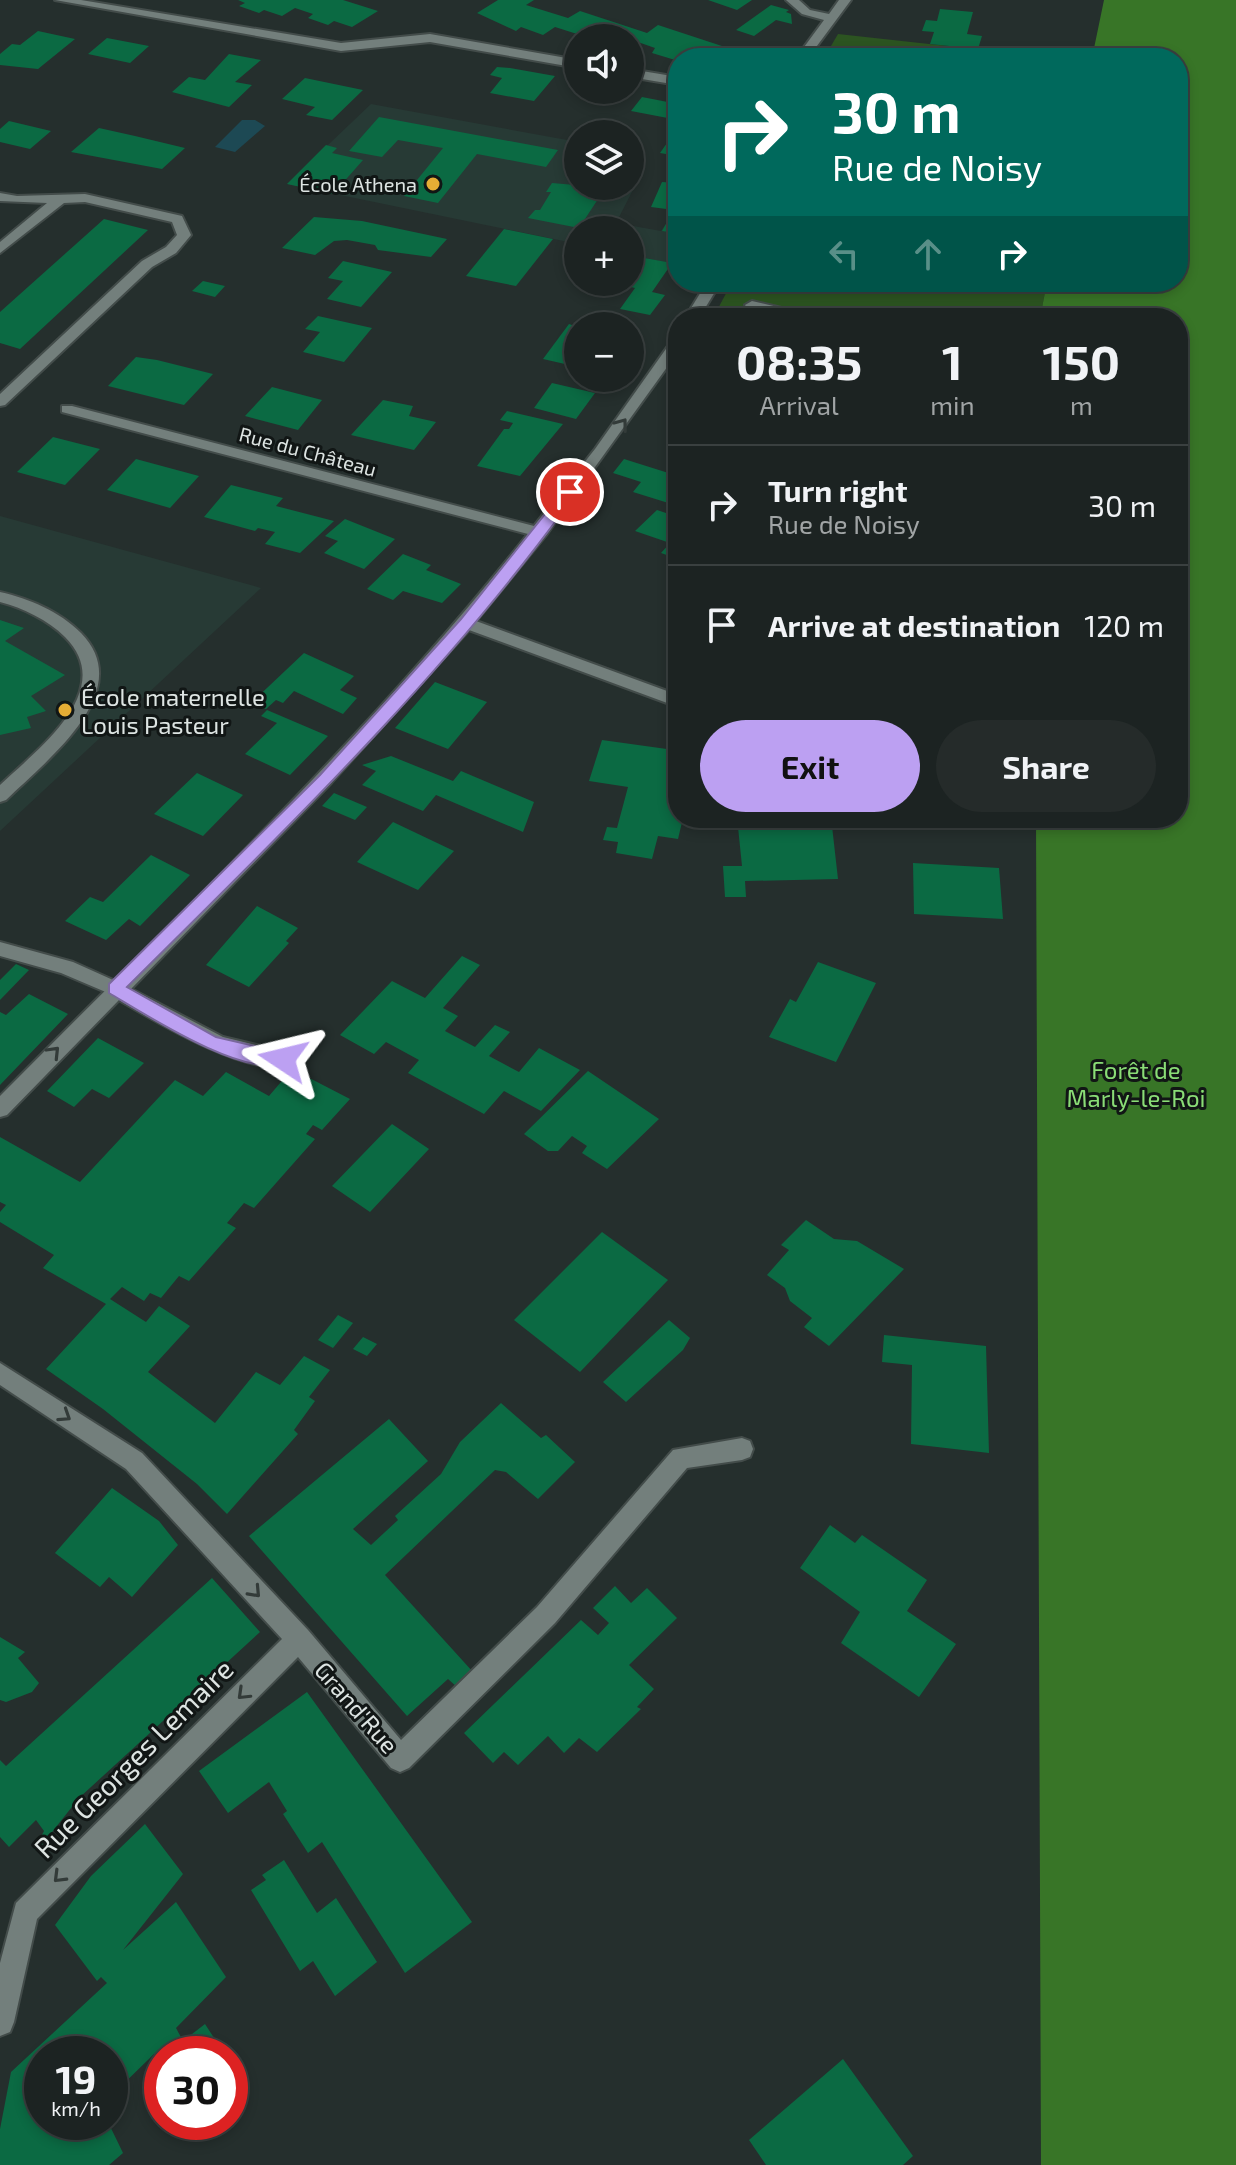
<!DOCTYPE html>
<meta charset="utf-8">
<style>
body{margin:0;font-family:"Exo 2",sans-serif;background:#252b2a;color:#f1f3f6;height:100vh;display:flex;flex-direction:column;font-size:30px;white-space:nowrap}
*{box-sizing:border-box;margin:0}
p{font-size:26px;color:#a0a4a5}
.icon{flex:none;width:44px;height:44px;fill:none;stroke:currentColor;stroke-width:2;stroke-linecap:round;stroke-linejoin:round}
.map{position:relative;flex:1;overflow:hidden}
.sheet{position:absolute;left:668px;top:308px;width:520px;height:520px;display:flex;flex-direction:column;background:#1c2322;border-radius:32px;box-shadow:0 4px 12px #0003,0 0 0 2px #3a4040}
.sheet>*{flex:none}
.hud{position:absolute;left:668px;top:48px;width:520px;height:244px;border-radius:32px;box-shadow:0 4px 12px #0003,0 0 0 2px #3a4040;background:#00695c;color:#fff;overflow:hidden}
.tools{position:absolute;left:564px;top:24px;display:grid;gap:16px}
.tools a{display:grid;place-items:center;width:80px;height:80px;border-radius:50%;background:#1c2322;box-shadow:0 4px 12px #0003,0 0 0 2px #3a4040;font-size:40px}
.speed{position:absolute;left:24px;top:2036px;display:flex;gap:16px;font-size:40px;font-weight:700;text-align:center}
.speed>*{display:grid;place-content:center;width:104px;height:104px;border-radius:50%;background:#1c2322;box-shadow:0 4px 12px #0003,0 0 0 2px #3a4040;line-height:1}
.speed small{font-size:20px;font-weight:400}
.speed .limit{border:12px solid #d22;background:#fff;color:#111}
.pin{position:absolute;display:grid;place-items:center;width:68px;height:68px;color:#fff;margin:-34px;border:4px solid #fff;border-radius:50%;box-shadow:0 2px 8px #0007}
.me{position:absolute;width:88px;margin:-44px;rotate:280deg;stroke-linejoin:round;filter:drop-shadow(0 0 6px #0008)}
.turn{display:flex;align-items:center;gap:28px;height:168px;padding:0 32px;font-size:36px}
.turn .icon{width:104px;height:104px;stroke-width:2.5}
.turn b{display:block;font-size:56px;line-height:68px}
.lanes{display:flex;align-items:center;height:76px;padding:0 32px;background:#0003;justify-content:center;gap:40px;direction:ltr}
.lanes .off{opacity:.35}
.eta{display:flex;justify-content:space-evenly;align-items:center;height:136px;text-align:center}
.eta b{font-size:48px;font-weight:700;line-height:56px}
.action{display:flex;gap:16px;margin-top:auto;padding:16px 32px}
.action a{flex:1;height:92px;border-radius:48px;background:#bca0f2;color:#111;font-size:32px;font-weight:700;line-height:92px;text-align:center}
.action a+a{background:#252b2a;color:#f1f3f6}
ul{padding:0;list-style:none}
li{display:flex;align-items:center;gap:24px;height:120px;padding:0 32px;border-top:2px solid #3a4040}
li div{flex:1}
li b{display:block;font-size:30px}
li em{font-style:normal}
.map>svg:first-child{display:block}
</style>
<div class="map">
<svg width="1236" height="2165" viewBox="0 0 1236 2165">
<rect width="100%" height="100%" fill="#252f2d"/>
<g fill="#273a35">
<path d="M371,104l207,38v44h57l-19,37 45,8 10,-15 7,1v48l-48,-10v-25h-52v14l-291,-60z"/>
<path d="M0,516l261,72 -261,243z"/>
</g>
<g fill="#2c5421">
<path d="M838,34l220,24h-234z"/>
<path d="M732,282h315l-7,36h-327z"/>
</g>
<path fill="#387527" d="M1104,0h132v2165h-195l-5,-1347h142v-500h-138l7,-36h131v-224h-86z"/>
<path fill="#1d4954" d="M242,120h13l10,6 -30,26 -20,-5z"/>
<g fill="#0b6a43">
<path d="M238,0h105l35,11 -26,16 -18,-6 -6,4 -20,-7 5,-4 -18,-6 -13,8 -18,-6 -5,3 -20,-7 6,-3z"/>
<path d="M498,0h36l-8,5 42,13 12,-7 67,22 11,-8 70,23 -15,10 -33,-1 -5,3 -23,-7 3,-5 -20,-7 -5,4v-7l-52,2 -6,-2 5,-4 -22,-7 -12,8 -22,-8 -5,4 -39,-18z"/>
<path d="M708,0h44l-15,10z"/>
<path d="M771,5l18,5 -3,2 5,2 1,10 -16,-4 -22,16 -18,-6z"/>
<path d="M940,9l33,3 -6,22 15,2 -4,13 -48,-5 4,-12 -12,-1 4,-11 11,1z"/>
<path d="M38,31l37,8 -37,30 -38,-4v-11l12,-10 8,1z"/>
<path d="M107,38l42,8 -19,17 -42,-9z"/>
<path d="M856,50l40,4 9,4h-51z"/>
<path d="M229,54l32,6 -26,22 17,3 -23,22 -57,-15 17,-15 16,3z"/>
<path d="M497,67l13,1 45,8 -21,25 -44,-8 12,-15 -12,-3z"/>
<path d="M305,78l58,12 -31,30 -26,-5 9,-8 -33,-8z"/>
<path d="M642,97l36,7v16l-47,-9z"/>
<path d="M379,117l179,33 -12,17 -69,-13 -39,49 -34,-7 39,-48 -45,-8 -16,17 -33,-6z"/>
<path d="M9,121l42,10 -21,18 -30,-7v-13z"/>
<path d="M99,128l36,8 50,12 -23,21 -91,-17z"/>
<path d="M674,133l4,1v22l-18,-3z"/>
<path d="M326,145l11,3 -5,5 31,7 -30,34 -46,-10z"/>
<path d="M578,180v6l26,4 -25,38 -51,-10 7,-8h5l11,-18h-5l6,-9 23,2z"/>
<path d="M662,182l16,1 -2,50 -14,-2 12,-21 -23,-3z"/>
<path d="M314,217l48,4 85,18 -16,18 -53,-7 -3,-5 -28,-5 -13,1 -19,14 -33,-7z"/>
<path d="M104,219l44,11 -128,119 -20,-6v-31z"/>
<path d="M504,229l49,10 -37,47 -50,-10z"/>
<path d="M639,257l33,6 -20,29 13,3 -15,20 -30,-6 15,-21 -20,-5 15,-1v-14z"/>
<path d="M343,261l49,11 -31,35 -34,-8 16,-18 -15,-3z"/>
<path d="M203,281l22,5 -10,11 -23,-6z"/>
<path d="M318,316l54,12 -28,34 -41,-10 17,-20 -15,-3z"/>
<path d="M569,324l9,3v40l-35,-8z"/>
<path d="M136,357l21,3 56,14 -29,31 -76,-19z"/>
<path d="M552,383l43,10 -19,26 -42,-11z"/>
<path d="M272,387l50,13 -24,30 -53,-14z"/>
<path d="M383,400l30,6 -4,10 27,6 -22,28 -63,-15z"/>
<path d="M507,411l56,13 -43,52 -43,-10 27,-37h5l4,-6 -13,-3z"/>
<path d="M53,437l47,12 -35,36 -48,-13z"/>
<path d="M136,459l63,17 -29,32 -63,-18z"/>
<path d="M624,459l54,17v30l-45,-14 8,-10 -28,-9z"/>
<path d="M231,485l52,13 -7,8 58,15 -34,32 -35,-9 10,-12 -17,-4 -3,3 -51,-14z"/>
<path d="M657,510l21,7v42l-17,-6 9,-10 -35,-12z"/>
<path d="M345,519l50,20 -31,30 -40,-16 14,-12 -13,-5z"/>
<path d="M403,554l28,11 -5,5 35,14 -19,19 -39,-12 -10,9 -26,-11z"/>
<path d="M0,620l24,8 -19,13 60,34 -34,21 15,15 -19,6 4,11 -31,7z"/>
<path d="M304,653l50,23 -14,14 17,8 -14,16 -49,-23 -11,12 -7,-3 -10,9 -15,-6z"/>
<path d="M435,682l52,20 -39,47 -53,-21z"/>
<path d="M267,710l61,26 -38,39 -45,-21 32,-31 -16,-7z"/>
<path d="M602,740l72,10 -3,10 7,1v57h5l-5,21 -20,-3 -6,23 -36,-6 2,-11 -15,-2 4,-13 10,1 11,-41 -39,-6z"/>
<path d="M391,756l62,25 8,-10 73,31 -11,30 -87,-37 -13,16 -61,-26 14,-14 -14,-6z"/>
<path d="M197,773l46,22 -40,41 -49,-22z"/>
<path d="M334,793l33,14 -12,13 -33,-14z"/>
<path d="M393,822l61,29 -36,39 -61,-28z"/>
<path d="M832,826l6,53 -93,2 1,16h-21l-2,-31h19l-4,-39z"/>
<path d="M151,855l39,20 -50,51 -11,-7 -23,21 -41,-19 25,-24 13,5z"/>
<path d="M913,863l86,5 4,51 -89,-5z"/>
<path d="M257,906l41,22 -12,13 3,2 -40,44 -43,-22z"/>
<path d="M462,956l18,9 -37,43 15,8 -13,15 30,16 20,-22 15,7 -21,24 30,16 20,-24 41,22 -39,41 -37,-20 -20,23 -76,-41 11,-13 -33,-18 -12,12 -34,-19 52,-54 33,17z"/>
<path d="M818,962l58,21 -40,79 -67,-25 21,-38 6,3z"/>
<path d="M16,964l13,6 -29,30v-20z"/>
<path d="M29,994l39,20 -68,71v-73l6,3z"/>
<path d="M98,1038l46,25 -35,35 -17,-9 -18,18 -27,-16z"/>
<path d="M292,1069l58,30 -28,31 -9,-5 -7,9 9,5 -61,69 -10,-5 -17,20 9,5 -47,53 -10,-5 -18,22 -11,-5 -6,8 -22,-14 -12,12 36,23 13,-16 31,20 -42,46 67,51 41,-51 24,13 24,-29 26,14 -21,27 6,4 -21,29 4,4 -71,80 -30,-30 -94,-75 -57,-40 60,-65 -63,-36 11,-13 -54,-33v-10l6,-7 -6,-3v-65l80,45 95,-102 28,16 23,-24 43,24z"/>
<path d="M588,1071l71,48 -52,50 -25,-16 5,-7 -15,-10 -14,15h-10l-24,-17z"/>
<path d="M392,1124l37,25 -59,63 -38,-26z"/>
<path d="M806,1220l28,19 23,2 47,28 -75,77 -25,-19 8,-9 -22,-17 -5,-13 -18,-13 22,-25 -8,-5z"/>
<path d="M602,1232l66,48 -88,92 -66,-52z"/>
<path d="M338,1315l15,8 -20,25 -15,-8z"/>
<path d="M669,1320l21,18 -7,12 -57,52 -23,-20z"/>
<path d="M884,1335l102,11 3,107 -78,-9 1,-79 -30,-3z"/>
<path d="M363,1337l14,7 -10,12 -14,-7z"/>
<path d="M501,1403l40,35 5,-3 29,27 -37,37 -32,-27 -11,-2 -110,105 88,97 -16,15 -9,-8 -41,37 -158,-180 140,-117 39,42 -75,68 18,16 27,-25 -3,-4 46,-42 19,-32z"/>
<path d="M112,1488l47,33 19,24 -46,52 -23,-20 -9,10 -45,-34z"/>
<path d="M830,1525l25,18 7,-8 65,45 -20,31 49,33 -37,53 -78,-54 19,-31 -60,-44z"/>
<path d="M212,1578l48,54 -181,166 -38,48 -7,4 10,-19 -8,-11 -27,27 -9,-10v-77l6,6z"/>
<path d="M615,1586l16,17 16,-15 30,30 -48,47 25,24 -17,18 4,2 -44,43 -18,-14 -15,15 -16,-17 -30,29 -14,-13 -11,11 -29,-30 117,-113 17,15 11,-12 -16,-15z"/>
<path d="M0,1637l25,15 -7,6 21,25 -7,9 -26,10 -6,-2z"/>
<path d="M307,1692l165,230 -67,51 -83,-131 -14,11 -25,-39 4,-3 -18,-29 -41,31 -29,-42z"/>
<path d="M145,1824l38,50 -60,76 53,-48 50,75 -50,51 7,13 22,-17 13,20 -11,10h-19l-4,-8 -8,8h-14v11l-8,-11 -44,43v-43h-68v68h66l15,31 -14,12h-109v-36l11,-57 96,-89 -6,-6 -4,4 -42,-56 36,-49z"/>
<path d="M284,1860l33,53 19,-15 41,64 -42,34 -22,-35 -13,10 -49,-81 15,-10 -4,-5z"/>
<path d="M843,2059l70,97 -10,9h-137l-17,-25z"/>
</g>
<g fill="none" stroke-linecap="round" stroke-linejoin="round">
<defs>
<g id="service">
<path d="M0,193l17,3 68,-2 97,22 9,19 -15,18 -24,14 -147,138 -5,1v-12l142,-133 24,-14 11,-12 -5,-13 -87,-20 -21,1 -64,50v-11l47,-39 -47,-2z"/>
<path d="M752,301l59,14 2,3h-24l-42,-10 -2,-3z"/>
<path d="M0,592c30,7 59,19 81,41 57,58 -35,128 -75,167l-6,2v-17c38,-36 118,-95 65,-148 -17,-17 -42,-29 -65,-35z"/>
<path d="M0,942l73,20 49,22 3,5 -10,7 -54,-23 -61,-17z"/>
</g>
<g id="minor">
<path d="M55,0h26l260,43 89,-9 148,26v8l-148,-26 -89,9z"/>
<path d="M786,0h13l11,10 19,4 10,-14h12l-43,58h-12l28,-38 -22,-6z"/>
<path d="M630,69l48,8v8l-48,-8z"/>
<path d="M707,282h14l-22,36h-14z"/>
<path d="M678,338v14l-132,183 -70,86 202,74v12l-209,-77 -138,153 -200,206 92,48 67,16 3,6 -3,6c-40,13 -135,-44 -171,-65l-112,115 -7,2v-21c180,-182 368,-360 528,-562l-466,-122v-6h10l462,120 61,-77 78,-110z"/>
<path d="M0,1363l142,90 166,177 93,110 136,-133 136,-157 69,-12 8,3 3,8 -3,8 -8,3 -55,8 -132,155 -146,145 -9,4 -9,-4 -93,-111 -261,262 -23,103 -4,10 -10,4v-73l16,-60 266,-264 -156,-170 -126,-84z"/>
</g>
</defs>
<use href="#service" stroke="#434c4a" stroke-width="4"/>
<use href="#minor" stroke="#434c4a" stroke-width="4"/>
<use href="#service" fill="#737f7c" fill-rule="evenodd"/>
<use href="#minor" fill="#737f7c" fill-rule="evenodd"/>
</g>
<defs><path id="oneway-chevron" d="M-2-3.5L2.5 0L-2 3.5" fill="none" stroke-width="1.6" stroke-linecap="round" stroke-linejoin="round" transform="scale(2)"/></defs>
<g stroke="#333b39">
<use href="#oneway-chevron" transform="translate(622 424) rotate(-53)"/>
<use href="#oneway-chevron" transform="translate(54 1052) rotate(-46)"/>
<use href="#oneway-chevron" transform="translate(65 1416) rotate(33)"/>
<use href="#oneway-chevron" transform="translate(255 1592) rotate(47)"/>
<use href="#oneway-chevron" transform="translate(243 1694) rotate(136)"/>
<use href="#oneway-chevron" transform="translate(59 1877) rotate(135)"/>
</g>
<path fill="#bca0f2" stroke="#7a689d" stroke-width="2" d="M565,489l12,3c-130,182 -292,338 -450,495l89,50 74,17v10c-46,15 -142,-48 -181,-71v-9l211,-209 141,-156z"/>
<g fill="#e5ad35" stroke="#111615" stroke-width="3">
<circle cx="433" cy="184" r="8"/>
<circle cx="65" cy="710" r="8"/>
</g>
<g text-anchor="middle" dominant-baseline="central" stroke-width="6" stroke-linejoin="round" paint-order="stroke">
<g font-size="20" fill="#dde4e2" stroke="#111615" text-anchor="end">
<text x="417" y="184">École Athena</text>
</g>
<g font-size="20" fill="#dde4e2" stroke="#111615">
<text transform="translate(308 451) rotate(15)">Rue du Château</text>
</g>
<g font-size="24" fill="#dde4e2" stroke="#111615" text-anchor="start">
<text x="81" y="696">École maternelle<tspan x="81" dy="28">Louis Pasteur</tspan></text>
</g>
<g font-size="24" fill="#8add76" stroke="#111615">
<text x="1136" y="1069">Forêt de<tspan x="1136" dy="28">Marly-le-Roi</tspan></text>
</g>
<g font-size="24" fill="#dde4e2" stroke="#111615">
<text transform="translate(357 1707) rotate(49)">Grand'Rue</text>
</g>
<g font-size="28" fill="#dde4e2" stroke="#111615">
<text transform="translate(133 1758) rotate(-45)">Rue Georges Lemaire</text>
</g>
</g>
</svg>
<div class="tools">
<a><svg class="icon" aria-label="sound" viewBox="0 0 24 24"><path d="M4 9h4l5-4v14l-5-4H4zM17 9q2 3 0 6"/></svg></a>
<a><svg class="icon" aria-label="layers" viewBox="0 0 24 24"><path d="M12 4l9 5-9 5-9-5zM3 14l9 5 9-5"/></svg></a>
<a>+</a>
<a>−</a>
</div>
<div class="speed"><div>19<small>km/h</small></div><div class="limit">30</div></div>
<div class="pin" style="left:570px;top:492px;background:#d93025"><svg class="icon" aria-label="arrive" viewBox="0 0 24 24"><path d="M6 21V4h12l-3 4 3 4H6"/></svg></div>
<svg class="me" style="left:283px;top:1059px" viewBox="-20 -20 40 40"><path d="M0-17L14 15 0 8-14 15z" fill="#bca0f2" stroke="#fff" stroke-width="4"/></svg>
<div class="hud">
<div class="turn"><svg class="icon" aria-label="right" viewBox="0 0 24 24"><path d="M7 20v-9h11M14 6l5 5-5 5"/></svg><div><b>30 m</b>Rue de Noisy</div></div>
<div class="lanes"><svg class="icon off" aria-label="left" viewBox="0 0 24 24"><path d="M17 20v-9H6M10 6l-5 5 5 5"/></svg><svg class="icon off" aria-label="ahead" viewBox="0 0 24 24"><path d="M12 20V5M6 11l6-6 6 6"/></svg><svg class="icon" aria-label="right" viewBox="0 0 24 24"><path d="M7 20v-9h11M14 6l5 5-5 5"/></svg></div>
</div>
<section class="sheet">
<div class="eta">
<div><b>08:35</b><p>Arrival</p></div>
<div><b>1</b><p>min</p></div>
<div><b>150</b><p>m</p></div>
</div>
<ul>
<li><svg class="icon" aria-label="right" viewBox="0 0 24 24"><path d="M7 20v-9h11M14 6l5 5-5 5"/></svg><div><b>Turn right</b><p>Rue de Noisy</p></div><em>30 m</em></li>
<li><svg class="icon" aria-label="arrive" viewBox="0 0 24 24"><path d="M6 21V4h12l-3 4 3 4H6"/></svg><div><b>Arrive at destination</b></div><em>120 m</em></li>
</ul>
<div class="action"><a>Exit</a><a>Share</a></div>
</section>
</div>
